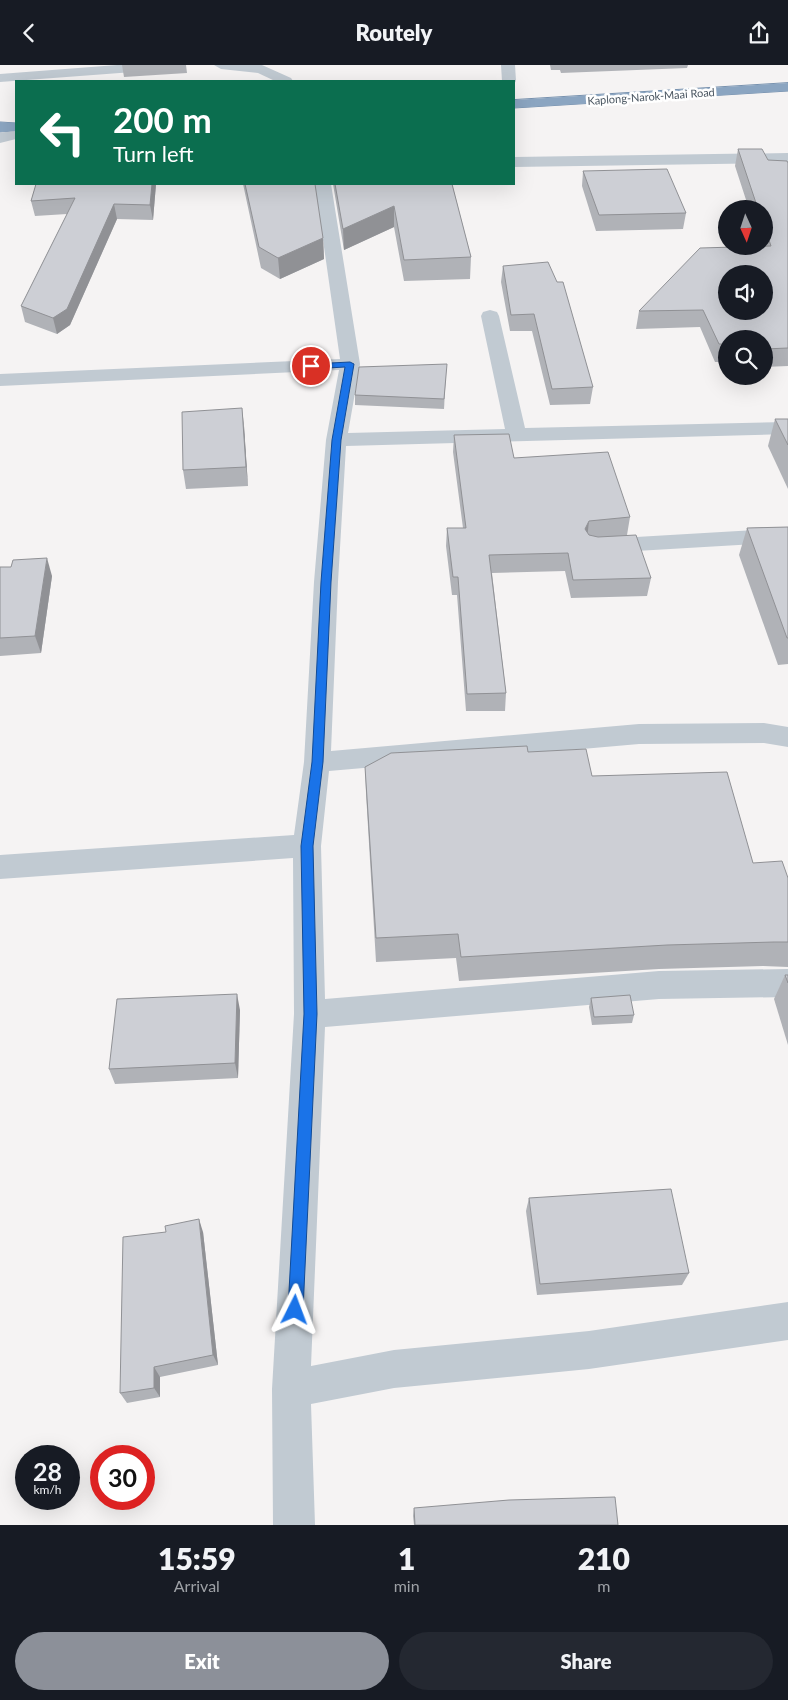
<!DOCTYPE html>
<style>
body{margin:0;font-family:Lato,sans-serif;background:#242831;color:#f1f3f6;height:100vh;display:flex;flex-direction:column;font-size:19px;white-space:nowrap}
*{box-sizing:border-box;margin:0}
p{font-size:16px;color:#9ea1a6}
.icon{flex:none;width:28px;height:28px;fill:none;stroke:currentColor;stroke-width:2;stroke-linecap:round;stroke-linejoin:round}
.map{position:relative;height:1460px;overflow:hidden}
.sheet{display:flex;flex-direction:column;background:#171b24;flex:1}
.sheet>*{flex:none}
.banner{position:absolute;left:15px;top:15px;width:500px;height:105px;border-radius:0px;box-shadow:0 5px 20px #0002;background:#0b6e4f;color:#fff;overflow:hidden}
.needle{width:32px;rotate:177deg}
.fabs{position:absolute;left:718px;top:135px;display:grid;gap:10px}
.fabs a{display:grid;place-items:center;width:55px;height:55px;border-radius:50%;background:#171b24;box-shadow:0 5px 20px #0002;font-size:25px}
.speed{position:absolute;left:15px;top:1380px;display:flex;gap:10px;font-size:25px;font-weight:700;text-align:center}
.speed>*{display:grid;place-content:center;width:65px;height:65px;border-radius:50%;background:#171b24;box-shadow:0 5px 20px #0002;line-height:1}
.speed small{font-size:12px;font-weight:400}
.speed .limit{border:8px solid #d22;background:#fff;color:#111}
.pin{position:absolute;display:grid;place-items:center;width:42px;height:42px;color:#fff;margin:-21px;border:2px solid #fff;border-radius:50%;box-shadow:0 1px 5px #0007}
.me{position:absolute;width:55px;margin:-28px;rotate:3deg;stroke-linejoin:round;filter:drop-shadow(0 0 4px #0008)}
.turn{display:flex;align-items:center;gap:18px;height:105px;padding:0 15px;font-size:22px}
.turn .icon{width:65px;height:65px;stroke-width:2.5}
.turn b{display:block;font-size:35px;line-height:42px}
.eta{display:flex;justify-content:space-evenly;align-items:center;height:85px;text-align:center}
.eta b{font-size:30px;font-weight:800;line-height:35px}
.button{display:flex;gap:10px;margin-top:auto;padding:10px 15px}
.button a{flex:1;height:58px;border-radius:30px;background:#8c9099;color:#fff;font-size:20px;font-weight:800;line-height:58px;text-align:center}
.button a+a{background:#242831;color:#f1f3f6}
header{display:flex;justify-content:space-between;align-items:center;height:65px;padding:0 15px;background:#171b24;font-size:22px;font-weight:800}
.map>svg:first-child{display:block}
</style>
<header><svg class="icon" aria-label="back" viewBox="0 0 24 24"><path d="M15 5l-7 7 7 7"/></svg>Routely<svg class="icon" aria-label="share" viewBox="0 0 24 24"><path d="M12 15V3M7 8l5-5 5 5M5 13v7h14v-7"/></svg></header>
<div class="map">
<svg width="788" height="1460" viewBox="0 0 788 1460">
<rect width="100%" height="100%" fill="#f5f3f3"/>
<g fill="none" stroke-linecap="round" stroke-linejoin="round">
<defs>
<g id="highway">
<path d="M788,18v8l-274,17v-8z"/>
<path d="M0,57l16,1v8l-16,1z"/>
</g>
</defs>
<use href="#highway" stroke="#7690ad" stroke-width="1"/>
<g fill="#c1cad2" fill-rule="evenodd">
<path d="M117,0h63l-7,4 -173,13v-8z"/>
<path d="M214,0h48l29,13 2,3h-18l-17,-8 -37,-4z"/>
<path d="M501,0h14l1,16 -2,3v-3h-12z"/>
<path d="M16,65v9l-16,4v-10z"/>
<path d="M788,88v10l-274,4v-10z"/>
<path d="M315,119h16l29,180 -12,69 157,-4 -24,-113 2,-4 7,-2 7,2 2,4 26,112 263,-6v12l-442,12 -8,136 -7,169 308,-27 125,-1 24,4v20l-24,-4 -125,1 -310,27 -8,75 4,153 334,-28 129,-2v28l-129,2 -334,28 -14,339 83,-16 195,-19 199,-29v38l-199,29 -195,19 -83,16 4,121h-42l-1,-136 22,-375 -1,-156 -293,21v-24l294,-20 10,-73 10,-180 12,-142 13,-70 -339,16v-12l340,-15z"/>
<path d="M788,463v14l-186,11 -8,-2 -3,-5 3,-5 8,-2z"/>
</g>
<use href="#highway" fill="#8ba5c1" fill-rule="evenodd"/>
</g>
<g fill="#b0b2b7">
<path d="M122,0h64l1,8 -63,4z"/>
<path d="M550,0h138l-1,3 -126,5 -1,-3h-9z"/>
<path d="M738,84l30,11 20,3v203l-24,1v-28h-38v23h-11l-15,-35 -64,2 3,-18 125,-65v-37h-15l-14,-43z"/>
<path d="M583,106l103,42 -3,16 -87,2 -14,-45z"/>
<path d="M36,119h120l-3,36 -36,-1 -47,106 -13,9 -32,-12 -4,-16 46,-92 -32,2 -4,-15z"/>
<path d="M243,119h72l8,54 1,21 -44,20 -19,-11z"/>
<path d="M333,119h119l19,73 -1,22 -66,2 -10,-54 -50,23z"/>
<path d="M503,201l90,121 -3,17 -40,1 -18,-74h-22l-9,-49z"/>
<path d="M446,309l-2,35 -89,-4v-10z"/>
<path d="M775,354h13v70l-20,-43z"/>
<path d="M244,361l4,60 -62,3 -3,-19z"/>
<path d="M454,370l60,23 116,59 -3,18 24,43 -4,18 -76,2 -6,-27 -73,2 14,120 -1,18h-39l-9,-116h-5l-6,-49 1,-18h16l-10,-76z"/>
<path d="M788,462v137l-10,1 -39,-110 8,-27z"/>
<path d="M0,502l52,9 -11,77 -41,3z"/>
<path d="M528,687l64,24 161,87 35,15v89l-25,-1 -104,3 -200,12 -3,-23 -80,4 -10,-169 -1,-26z"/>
<path d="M785,910h3v70l-14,-46z"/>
<path d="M591,933l43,17 -2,8 -40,2 -3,-18z"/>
<path d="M240,945l-2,68 -123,6 -6,-15z"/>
<path d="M529,1133l160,75 -7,12 -145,10 -11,-84z"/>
<path d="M203,1167l15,133 -58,12v20l-33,6 -7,-10z"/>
<path d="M414,1443l204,17h-204l-1,-9z"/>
</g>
<g fill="#909195">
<path d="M152,119h4l-3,36 -3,-15z"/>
<path d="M114,139l3,15 -47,106 -13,9 -4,-16z"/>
<path d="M394,141v21l-50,23 -1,-21z"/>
<path d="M323,173l1,21 -44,20 -2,-21z"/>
<path d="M242,343l2,18 4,60 -2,-19z"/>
<path d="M589,456l-2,18 -2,-10z"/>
<path d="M47,493l5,18 -11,77 -6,-17z"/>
<path d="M237,929l3,16 -2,68 -3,-15z"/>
<path d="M199,1154l4,13 15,133 -5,-10z"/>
<path d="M154,1302l6,10v20l-6,-9z"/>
</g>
<g fill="#cdcfd5" stroke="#909195" fill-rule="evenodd">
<path d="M738,84h24l6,11 19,1 1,2v185l-24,1v-10h-38v5h-7l-16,-34 -64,1 61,-63 71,-2 -7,-21v-16h-6zM726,209h38v37h-38z"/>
<path d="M667,104l19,44 -87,2 -16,-44z"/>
<path d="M36,119h116l-2,21 -36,-1 -47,105 -14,9 -32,-12 54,-108 -44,3z"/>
<path d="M245,119h70l8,54 -45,20 -19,-11z"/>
<path d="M335,119h117l19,73 -67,3 -10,-54 -51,23z"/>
<path d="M548,197l9,20h6l30,105 -41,2 -18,-75 -23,1 -8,-49z"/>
<path d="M447,299l-3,35 -89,-4 4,-28z"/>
<path d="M242,343l4,59 -63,3 -1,-58z"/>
<path d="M775,354h13v26z"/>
<path d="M509,369l5,24 94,-6 22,65 -41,4 -4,8 4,6 9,2 38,-2 15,43 -78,2 -5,-27 -79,2 17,138 -39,1 -9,-117h-5l-6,-49h19l-12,-93z"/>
<path d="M788,462v111h-1l-40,-110z"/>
<path d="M47,493l-12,78 -35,2v-71h11l2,-7z"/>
<path d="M527,681l1,6 58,-3 6,27 135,-4 26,91 29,-2 6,17v64h-14l-107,3 -206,12 -3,-23 -82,4 -11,-171 26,-14z"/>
<path d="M785,910h3v8z"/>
<path d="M237,929l-2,69 -126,6 8,-70z"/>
<path d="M630,930l4,20 -40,2 -3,-19z"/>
<path d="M671,1124l18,84 -149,11 -11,-86z"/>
<path d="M199,1154l14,136 -59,12v21l-34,5 3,-156 43,-5 -1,-6z"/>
<path d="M615,1432l3,28h-203l-1,-17 95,-8z"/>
</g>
<path fill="#1a73e8" stroke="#114b97" d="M350,297l4,2 -13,76 -10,142 -8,180 -10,84 4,168 -14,296 -2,5 -6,3 -5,-3 -2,-5 16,-296 -3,-168 11,-84 9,-180 11,-142 13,-73 -34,2 -4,-3 4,-2z"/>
<g text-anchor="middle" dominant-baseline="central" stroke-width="5" stroke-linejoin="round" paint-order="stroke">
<g font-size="11" fill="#4a5661" stroke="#fff">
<text transform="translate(651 31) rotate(-4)">Kaplong-Narok-Maai Road</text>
</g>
</g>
</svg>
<div class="fabs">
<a><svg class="needle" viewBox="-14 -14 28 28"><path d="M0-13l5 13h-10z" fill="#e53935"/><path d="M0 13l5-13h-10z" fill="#9ea1a6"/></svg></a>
<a><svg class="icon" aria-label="sound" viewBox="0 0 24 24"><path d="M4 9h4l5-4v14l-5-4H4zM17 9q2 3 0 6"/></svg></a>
<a><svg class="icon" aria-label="search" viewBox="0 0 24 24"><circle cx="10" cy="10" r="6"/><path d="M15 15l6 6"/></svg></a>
</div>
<div class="speed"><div>28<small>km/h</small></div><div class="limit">30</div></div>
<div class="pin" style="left:311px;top:301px;background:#d93025"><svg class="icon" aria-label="arrive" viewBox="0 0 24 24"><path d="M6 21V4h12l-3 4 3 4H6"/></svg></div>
<svg class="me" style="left:295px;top:1245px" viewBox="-20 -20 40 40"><path d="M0-17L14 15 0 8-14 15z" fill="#1a73e8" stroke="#fff" stroke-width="4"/></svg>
<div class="banner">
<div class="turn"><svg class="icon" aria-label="left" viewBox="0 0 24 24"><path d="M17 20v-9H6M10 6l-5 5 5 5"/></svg><div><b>200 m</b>Turn left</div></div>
</div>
</div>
<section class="sheet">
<div class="eta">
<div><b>15:59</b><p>Arrival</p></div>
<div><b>1</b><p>min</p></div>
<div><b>210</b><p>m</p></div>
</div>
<div class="button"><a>Exit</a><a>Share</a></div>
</section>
